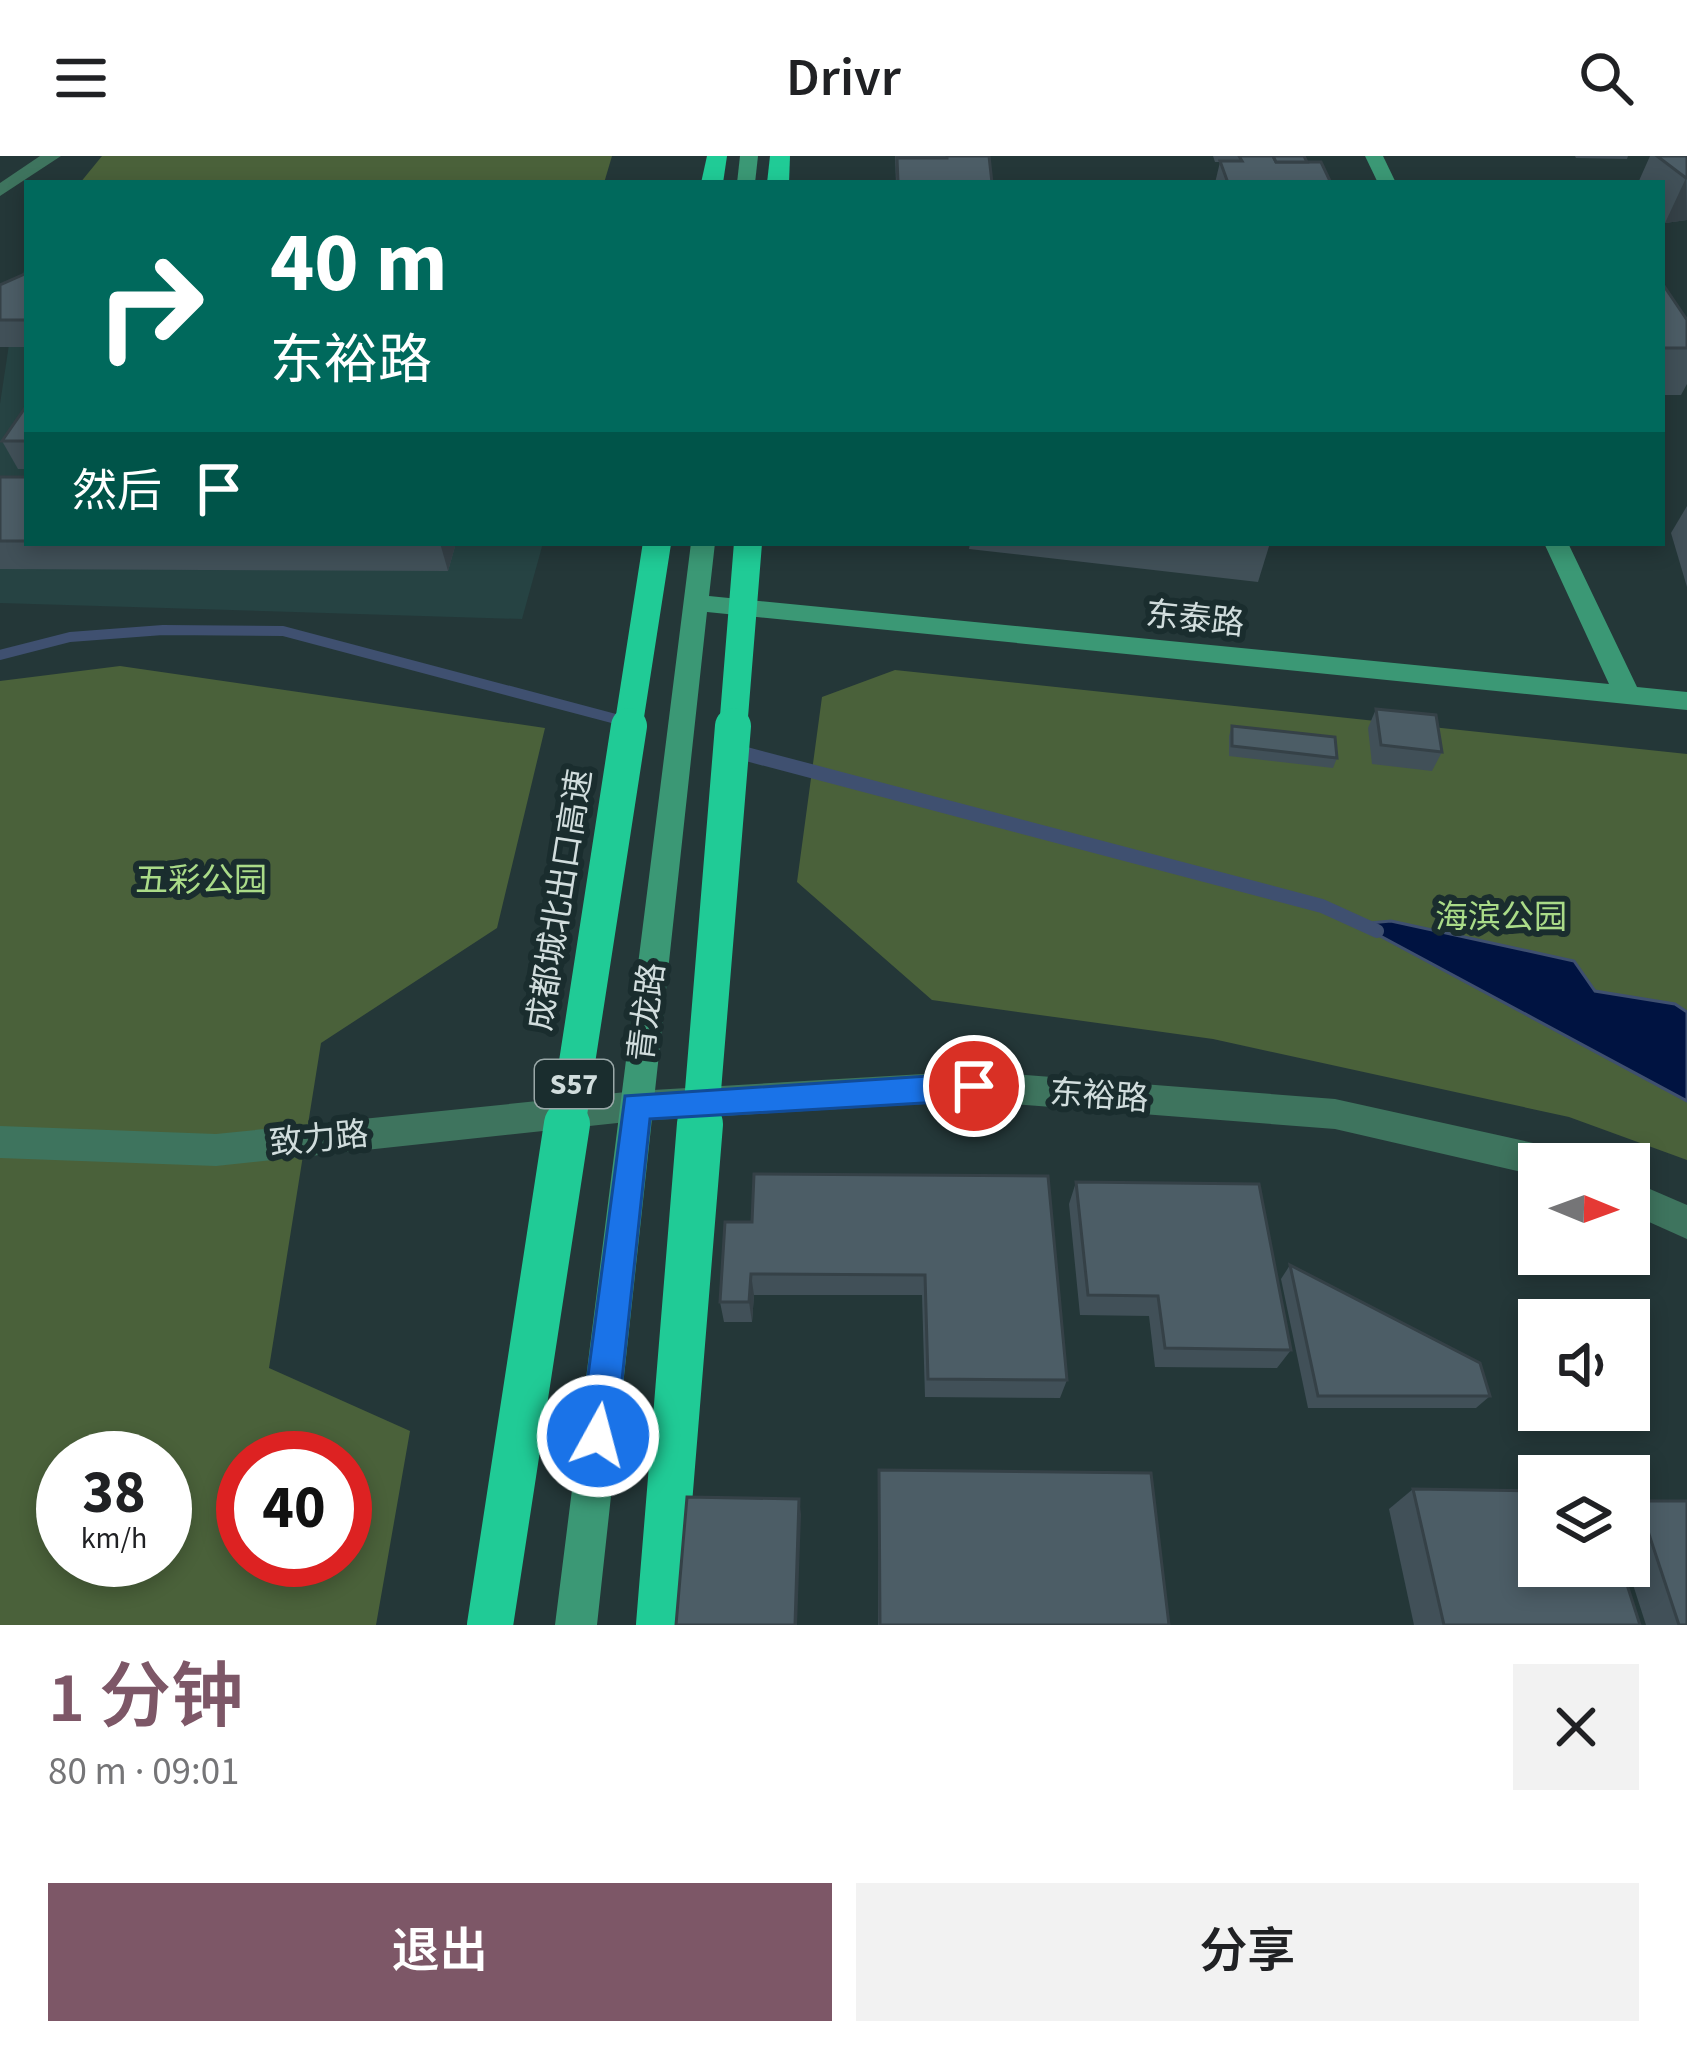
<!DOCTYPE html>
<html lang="zh">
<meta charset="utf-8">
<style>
body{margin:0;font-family:"Source Sans 3","Noto Sans SC",sans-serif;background:#f2f2f2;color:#202124;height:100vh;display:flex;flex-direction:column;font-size:45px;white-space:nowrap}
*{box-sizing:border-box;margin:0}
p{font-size:39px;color:#757577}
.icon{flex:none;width:66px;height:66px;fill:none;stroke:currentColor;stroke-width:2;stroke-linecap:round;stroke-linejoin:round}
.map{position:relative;height:1469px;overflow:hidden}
.drawer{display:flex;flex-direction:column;background:#fff;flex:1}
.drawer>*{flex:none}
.guide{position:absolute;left:24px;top:24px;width:1641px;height:366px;border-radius:0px;box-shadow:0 6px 18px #0003;background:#00695c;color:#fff;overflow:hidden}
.needle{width:78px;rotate:91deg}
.fabs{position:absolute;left:1518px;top:987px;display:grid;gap:24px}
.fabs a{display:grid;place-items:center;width:132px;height:132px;border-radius:0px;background:#fff;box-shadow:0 6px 18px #0003;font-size:60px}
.speed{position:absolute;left:36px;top:1275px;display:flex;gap:24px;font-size:60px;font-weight:700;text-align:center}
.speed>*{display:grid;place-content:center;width:156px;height:156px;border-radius:50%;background:#fff;box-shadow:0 6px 18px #0003;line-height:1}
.speed small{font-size:30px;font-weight:400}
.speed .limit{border:18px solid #d22;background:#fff;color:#111}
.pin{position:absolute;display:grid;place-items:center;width:102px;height:102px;color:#fff;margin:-51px;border:6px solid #fff;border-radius:50%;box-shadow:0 3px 12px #0007}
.me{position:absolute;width:132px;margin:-66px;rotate:7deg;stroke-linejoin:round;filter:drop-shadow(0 0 9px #0008)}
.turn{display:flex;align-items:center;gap:42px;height:252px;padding:0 48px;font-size:54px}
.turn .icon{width:156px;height:156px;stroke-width:2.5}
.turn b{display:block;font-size:84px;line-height:102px}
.then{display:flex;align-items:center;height:114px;padding:0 48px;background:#0003;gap:24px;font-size:45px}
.round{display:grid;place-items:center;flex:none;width:126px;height:126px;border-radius:0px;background:#f2f2f2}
.summary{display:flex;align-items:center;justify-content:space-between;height:204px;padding:0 48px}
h1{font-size:72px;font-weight:600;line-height:90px;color:#7d5767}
.action{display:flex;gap:24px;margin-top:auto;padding:24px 48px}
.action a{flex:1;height:138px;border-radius:0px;background:#7d5767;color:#fff;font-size:48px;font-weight:600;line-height:138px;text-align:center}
.action a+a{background:#f2f2f2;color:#202124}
header{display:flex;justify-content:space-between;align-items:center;height:156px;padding:0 48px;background:#fff;font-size:54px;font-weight:600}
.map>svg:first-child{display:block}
</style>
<header><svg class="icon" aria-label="menu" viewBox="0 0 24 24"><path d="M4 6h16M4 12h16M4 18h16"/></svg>Drivr<svg class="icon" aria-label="search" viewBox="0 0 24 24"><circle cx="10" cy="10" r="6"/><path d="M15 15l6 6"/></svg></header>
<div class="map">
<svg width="1687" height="1469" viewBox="0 0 1687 1469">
<rect width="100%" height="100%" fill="#243738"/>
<path fill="#264343" d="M27,111v276h516l-21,76 -522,-16v-199l19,-126z"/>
<g fill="#4a613a" fill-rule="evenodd">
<path d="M102,0h510l-8,27h-524z"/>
<path d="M120,510l425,62 -48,200 -176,115 -52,325 141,63 -34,194h-376v-944zM63,1302h102v102h-102zM243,1302h102v102h-102z"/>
<path d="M895,514l792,84v406l-118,-43 -356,-78 -281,-39 -135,-118 25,-185z"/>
</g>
<path fill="#001341" stroke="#3f5070" stroke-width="3" d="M1391,765l183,40 21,30 80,13 12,8v89l-329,-177z"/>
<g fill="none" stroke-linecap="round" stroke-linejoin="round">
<path stroke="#3f5070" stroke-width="10" d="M0,499l70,-18 93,-7 120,1 344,91"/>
<path stroke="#3f5070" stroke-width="14" d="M735,595l587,155 55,25"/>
<g fill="#3e745e" fill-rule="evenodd">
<path d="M40,0h21l-61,40v-13z"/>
<path d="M974,915l361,28 221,49 12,5 5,11h-34v12l-204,-47 -361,-28 -338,20 -420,45 -216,-8v-32l216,8 420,-43z"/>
<path d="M1629,1024l58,25v34l-58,-26z"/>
</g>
<g fill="#3b9875" fill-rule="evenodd">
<path d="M740,0h18l-3,27h-18z"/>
<path d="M1365,0h18l13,27h-18z"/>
<path d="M691,387h24l-6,53 900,88 -65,-141h24l69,144 50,5v18l-980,-98 -110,1013h-42z"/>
</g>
<g fill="#20cb96" fill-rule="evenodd">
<path d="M707,0h20l-4,27h-22z"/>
<path d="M770,0h20l-1,27h-22z"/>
</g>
<g stroke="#20cb96" stroke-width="28">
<path d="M628,573l29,-186"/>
<path d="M733,573l15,-186"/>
</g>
<g stroke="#20cb96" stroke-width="36">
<path d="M567,971l62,-401"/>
<path d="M700,971l33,-401"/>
</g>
<g stroke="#20cb96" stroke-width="46">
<path d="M490,1469l77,-501"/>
<path d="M659,1469l41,-501"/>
</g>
</g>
<g fill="#415058">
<path d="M895,0h94l3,27h-96z"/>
<path d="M1213,0h91l3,6 24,21h-116l5,-21h-5z"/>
<path d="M1575,0h53l-1,3 -51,-1z"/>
<path d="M1650,0h37v64l-22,3 -3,-2v-38h-24z"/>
<path d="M27,117v74h-27v-62z"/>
<path d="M1662,127l25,37v64l-6,11h-19z"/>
<path d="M27,249v64h-9l-16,-28z"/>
<path d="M0,321h27v66h429l-8,28 -448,-2z"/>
<path d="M1687,350v81l-16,-54z"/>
<path d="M970,387h300l-12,39 -289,-33z"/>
<path d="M1376,553l66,43 -10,19 -60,-7 -4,-36z"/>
<path d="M1232,570l105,32 -4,10 -104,-12v-20z"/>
<path d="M1048,1020l19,204 -7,18 -135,-1 -3,-102h-168l-2,27h-28l-4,-20 32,-80z"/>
<path d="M1076,1026l215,168 -14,18 -122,-1 -6,-51 -69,-1 -11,-111z"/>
<path d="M1290,1109l200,131 -14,12h-168l-27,-129z"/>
<path d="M879,1314l290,155h-291z"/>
<path d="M1413,1333l227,136h-226l-25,-116z"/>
<path d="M1638,1345l49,124h-41l-19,-59h2v-60z"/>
</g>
<g fill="#354147">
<path d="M1686,22l1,42 -22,3z"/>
<path d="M440,387h16l-8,28z"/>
<path d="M751,1118l3,21 -2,27 -3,-20z"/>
<path d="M799,1343l2,15 -4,111h-2z"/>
</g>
<g fill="#4c5d66" stroke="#354147" stroke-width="3">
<path d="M947,0h42l3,27h-94l-1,-25h50z"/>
<path d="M1239,0h34l3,6h45l10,21h-103l-8,-22h22z"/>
<path d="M1273,0h31l3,6h-31z"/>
<path d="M1657,0h30v22h-1z"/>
<path d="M27,117v47h-27v-35z"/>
<path d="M1662,127l25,37v28h-25z"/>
<path d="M27,249v36h-25z"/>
<rect x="0" y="321" width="27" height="64"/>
<path d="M1376,553l60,6 6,37 -61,-7z"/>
<path d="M1232,570l103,11 2,21 -105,-12z"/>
<path d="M754,1018l294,2 19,204 -139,-1 -3,-104 -174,-1 -2,28h-29l5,-80h27z"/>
<path d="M1076,1026l183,2 32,166 -126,-2 -7,-52 -70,-1z"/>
<path d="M1290,1109l190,98 10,33h-172z"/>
<path d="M879,1314l272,3 18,152h-289z"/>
<path d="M1413,1333l126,2v75h82l19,59h-196z"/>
<path d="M687,1341l112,2 -4,126h-119z"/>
<path d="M1638,1345h49v124h-8z"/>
</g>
<path fill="#1a73e8" stroke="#114b97" stroke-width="3" d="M974,917l11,4 5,9 -5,10 -11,4 -324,19 -34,317 -6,13 -12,5 -13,-5 -5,-13 45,-340z"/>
<g text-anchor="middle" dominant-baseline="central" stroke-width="12" stroke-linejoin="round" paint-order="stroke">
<rect fill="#1a2d2e" stroke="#9aa8a8" stroke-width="3" x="535" y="904" width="78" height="48" rx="9"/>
<g font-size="30" font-weight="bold" fill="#d1dddd">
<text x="574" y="928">S57</text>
</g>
<g font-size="33" fill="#d1dddd" stroke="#1a2d2e">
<text transform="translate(1195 463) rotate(6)">东泰路</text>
<text transform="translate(560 744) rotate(-81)">成都城北出口高速</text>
<text transform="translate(647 856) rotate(-83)">青龙路</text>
<text transform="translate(1099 940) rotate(4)">东裕路</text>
<text transform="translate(319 983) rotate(-6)">致力路</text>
</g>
<g font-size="33" fill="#aadb88" stroke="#1a2d2e">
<text x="201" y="724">五彩公园</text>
<text x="1501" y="761">海滨公园</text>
</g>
</g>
</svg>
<div class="fabs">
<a><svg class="needle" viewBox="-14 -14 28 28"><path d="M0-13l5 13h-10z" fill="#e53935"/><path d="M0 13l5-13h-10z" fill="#757577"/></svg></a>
<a><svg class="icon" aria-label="sound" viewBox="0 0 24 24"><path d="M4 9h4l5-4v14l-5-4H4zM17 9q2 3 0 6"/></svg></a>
<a><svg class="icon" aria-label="layers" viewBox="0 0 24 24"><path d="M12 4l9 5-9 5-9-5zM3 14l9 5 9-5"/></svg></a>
</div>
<div class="speed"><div>38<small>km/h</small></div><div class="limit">40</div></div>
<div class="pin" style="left:974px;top:930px;background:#d93025"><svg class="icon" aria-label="arrive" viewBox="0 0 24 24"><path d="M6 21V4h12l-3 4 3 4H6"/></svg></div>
<svg class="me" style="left:598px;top:1280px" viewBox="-20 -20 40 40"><circle r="17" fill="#1a73e8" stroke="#fff" stroke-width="3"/><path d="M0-11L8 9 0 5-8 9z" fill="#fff"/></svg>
<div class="guide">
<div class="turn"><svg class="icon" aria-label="right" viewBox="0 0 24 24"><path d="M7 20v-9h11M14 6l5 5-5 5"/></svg><div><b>40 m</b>东裕路</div></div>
<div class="then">然后<svg class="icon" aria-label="arrive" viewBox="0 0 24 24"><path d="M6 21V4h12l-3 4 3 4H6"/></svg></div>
</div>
</div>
<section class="drawer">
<div class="summary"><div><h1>1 分钟</h1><p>80 m · 09:01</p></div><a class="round"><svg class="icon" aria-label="close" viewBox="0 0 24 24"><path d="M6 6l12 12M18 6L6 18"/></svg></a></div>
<div class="action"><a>退出</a><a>分享</a></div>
</section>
